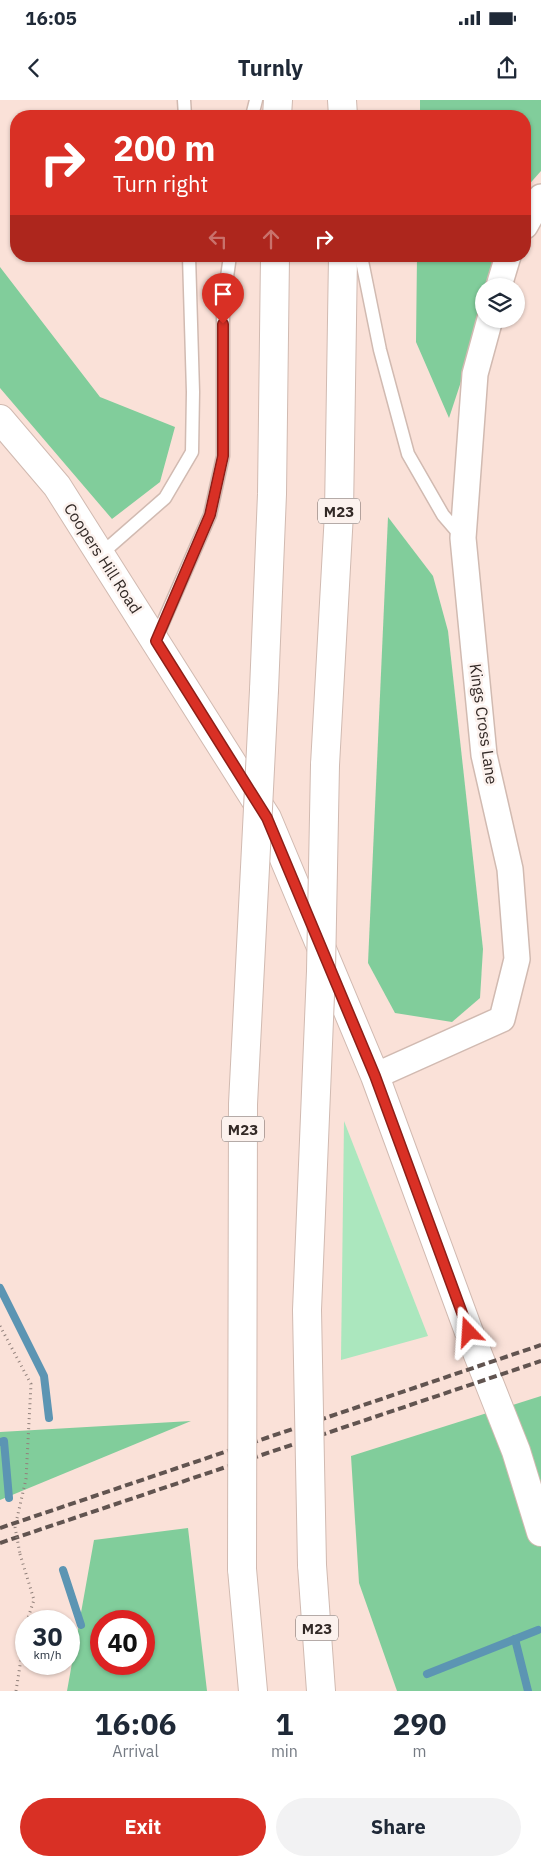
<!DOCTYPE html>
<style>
body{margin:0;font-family:"IBM Plex Sans",sans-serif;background:#f2f2f3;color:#1f2937;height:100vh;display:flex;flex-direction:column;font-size:19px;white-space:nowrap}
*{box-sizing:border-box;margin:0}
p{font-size:16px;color:#747a83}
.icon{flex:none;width:28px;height:28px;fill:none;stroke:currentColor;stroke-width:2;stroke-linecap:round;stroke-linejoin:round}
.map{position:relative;height:1591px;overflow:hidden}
.side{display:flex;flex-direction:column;background:#fff;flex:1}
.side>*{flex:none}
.hud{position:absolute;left:10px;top:10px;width:521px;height:152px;border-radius:20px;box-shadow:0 1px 4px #0004;background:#d93025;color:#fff;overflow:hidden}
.controls{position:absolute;left:475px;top:178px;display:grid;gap:10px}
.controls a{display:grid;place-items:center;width:50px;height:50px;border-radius:50%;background:#fff;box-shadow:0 1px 4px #0004;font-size:25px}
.speed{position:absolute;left:15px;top:1510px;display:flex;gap:10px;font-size:25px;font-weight:700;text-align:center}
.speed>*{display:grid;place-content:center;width:65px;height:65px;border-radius:50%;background:#fff;box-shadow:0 1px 4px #0004;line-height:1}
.speed small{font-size:12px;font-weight:400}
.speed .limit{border:8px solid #d22;background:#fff;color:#111}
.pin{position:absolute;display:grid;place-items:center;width:42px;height:42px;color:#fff;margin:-51px -21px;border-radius:50% 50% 50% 0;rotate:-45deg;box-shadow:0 0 5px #0007}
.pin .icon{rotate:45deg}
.me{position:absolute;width:55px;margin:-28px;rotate:340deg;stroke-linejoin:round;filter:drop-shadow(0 0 4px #0008)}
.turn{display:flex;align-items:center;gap:18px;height:105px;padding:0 20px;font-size:22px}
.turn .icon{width:65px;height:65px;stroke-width:2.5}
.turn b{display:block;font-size:35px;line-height:42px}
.lanes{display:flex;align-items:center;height:48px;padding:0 20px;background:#0003;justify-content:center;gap:25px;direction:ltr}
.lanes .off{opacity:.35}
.eta{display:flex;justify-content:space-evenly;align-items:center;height:85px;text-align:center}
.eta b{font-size:30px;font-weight:700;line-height:35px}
.cta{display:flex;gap:10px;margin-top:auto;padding:10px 20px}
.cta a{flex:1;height:58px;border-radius:30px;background:#d93025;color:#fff;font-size:20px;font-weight:700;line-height:58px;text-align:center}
.cta a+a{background:#f2f2f3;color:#1f2937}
.status{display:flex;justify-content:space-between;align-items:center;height:35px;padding:0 25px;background:#fff;direction:ltr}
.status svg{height:14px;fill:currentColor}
header{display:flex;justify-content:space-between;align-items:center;height:65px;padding:0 20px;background:#fff;font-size:22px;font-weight:700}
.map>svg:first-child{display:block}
</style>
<div class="status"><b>16:05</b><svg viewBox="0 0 49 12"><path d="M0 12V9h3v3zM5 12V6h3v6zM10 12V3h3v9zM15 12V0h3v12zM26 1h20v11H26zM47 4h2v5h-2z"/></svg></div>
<header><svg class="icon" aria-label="back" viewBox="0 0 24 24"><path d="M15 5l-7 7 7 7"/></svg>Turnly<svg class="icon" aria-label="share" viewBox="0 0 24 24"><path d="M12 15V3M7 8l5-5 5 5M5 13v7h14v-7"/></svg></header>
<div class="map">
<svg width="541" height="1591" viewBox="0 0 541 1591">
<rect width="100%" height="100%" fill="#fae1d8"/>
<path fill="#abe7be" d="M344,1021l84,215 -87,24z"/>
<g fill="#81cd9b" fill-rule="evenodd">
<path d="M420,0h121v71l-16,18v-73h-105z"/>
<path d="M417,156h85l-10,30h-8v26l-35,106 -33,-76z"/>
<path d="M0,167l100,130 75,30 -15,55 -48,37 -112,-131z"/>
<path d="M388,417l45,59 15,55 35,318 -3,49 -28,24 -57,-9 -27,-50z"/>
<path d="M541,1296v295h-144l-38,-108 -8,-127z"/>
<path d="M191,1321l-191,79v-68z"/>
<path d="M188,1428l19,163h-140l27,-151zM144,1521v43h-43v-43z"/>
</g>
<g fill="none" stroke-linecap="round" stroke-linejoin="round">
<g stroke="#5c95b3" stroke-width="8">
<path d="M0,1188l44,88 5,42"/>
<path d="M0,1342l4,-1 5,57"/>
<path d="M63,1470l18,55"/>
<path d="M515,1539l13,52"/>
<path d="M427,1574l111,-44"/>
</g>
<defs>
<g id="service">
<path d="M184,0l1,16"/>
<path d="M252,16l4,-16"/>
<path d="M361,156l19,94 28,104 35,61 19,22"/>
<path d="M101,454l64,-56 27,-46 1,-60 -4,-136"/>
<path d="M155,541l55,-126 13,-59v-151l7,-49"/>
</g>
<g id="minor">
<path d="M525,126l16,-29"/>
<path d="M499,186l9,-30"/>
<path d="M375,976l127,-57 15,-60 -7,-90 -26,-114 -21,-217 12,-164 15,-55"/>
</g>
<path id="tertiary" d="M0,319l57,67 210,332 108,258 94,256 47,119 25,81"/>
<g id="motorway">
<path d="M342,0l1,16"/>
<path d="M277,16l1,-16"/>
<path d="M264,590l8,-196 3,-238"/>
<path d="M325,665l14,-252 4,-257"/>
<path d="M312,1465l9,126"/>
<path d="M242,1469l11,122"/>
</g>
</defs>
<use href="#service" stroke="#d1bab1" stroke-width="15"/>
<use href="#minor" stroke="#d1bab1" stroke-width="28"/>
<use href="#tertiary" stroke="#d1bab1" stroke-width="30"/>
<use href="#motorway" stroke="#d1bab1" stroke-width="30"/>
<g stroke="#91817b" stroke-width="3" stroke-dasharray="1 4" stroke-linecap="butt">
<path d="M0,1226l31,58 -5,95 -11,48"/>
<path d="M20,1454l14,46 -7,21"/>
<path d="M16,1591l10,-64"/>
</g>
<use href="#service" stroke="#fff" stroke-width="12"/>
<use href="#minor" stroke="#fff" stroke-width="25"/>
<use href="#tertiary" stroke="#fff" stroke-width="28"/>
<use href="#motorway" stroke="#fff" stroke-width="28"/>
<g stroke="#615450" stroke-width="4" stroke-dasharray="8 4" stroke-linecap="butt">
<path d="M0,1428l541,-183"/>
<path d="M0,1443l541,-182"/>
</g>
<defs>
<g id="motorway-bridge">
<path d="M312,1465l-5,-255 14,-339 4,-206"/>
<path d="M242,1469l1,-465 21,-414"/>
</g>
</defs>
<use href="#motorway-bridge" stroke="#d1bab1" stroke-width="30" stroke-linecap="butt"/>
<path stroke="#91817b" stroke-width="3" stroke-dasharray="1 4" stroke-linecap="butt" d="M15,1427l5,27"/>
<use href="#motorway-bridge" stroke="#fff" stroke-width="28"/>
</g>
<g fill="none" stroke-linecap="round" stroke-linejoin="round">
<defs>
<path id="route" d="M223,224v132l-13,59 -54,126 111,177 108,258 94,256"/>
</defs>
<use href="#route" stroke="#8d1f18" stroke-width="12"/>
<use href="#route" stroke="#d93025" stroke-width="9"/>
</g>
<g text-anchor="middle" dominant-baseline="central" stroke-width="5" stroke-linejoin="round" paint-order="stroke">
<g fill="#fcf2ee" stroke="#6f6562" stroke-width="1">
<rect x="318" y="398.5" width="42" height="25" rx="4"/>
<rect x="222" y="1016.5" width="42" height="25" rx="4"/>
<rect x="296" y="1515.5" width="42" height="25" rx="4"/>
</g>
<g font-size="15" font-weight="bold" fill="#322926">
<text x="339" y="411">M23</text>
<text x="243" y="1029">M23</text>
<text x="317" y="1528">M23</text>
</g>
<g font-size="16" fill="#322926" stroke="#fcf2ee">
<text transform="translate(103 458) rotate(57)">Coopers Hill Road</text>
<text transform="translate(484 624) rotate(82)">Kings Cross Lane</text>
</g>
</g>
</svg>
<div class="controls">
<a><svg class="icon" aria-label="layers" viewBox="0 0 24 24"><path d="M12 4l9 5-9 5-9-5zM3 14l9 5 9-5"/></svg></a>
</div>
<div class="speed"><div>30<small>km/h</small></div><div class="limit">40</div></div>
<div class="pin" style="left:223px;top:224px;background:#d93025"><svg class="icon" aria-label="arrive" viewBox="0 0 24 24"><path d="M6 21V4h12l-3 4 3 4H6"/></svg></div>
<svg class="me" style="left:469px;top:1232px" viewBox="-20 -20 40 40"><path d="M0-17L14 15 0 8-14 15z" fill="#d93025" stroke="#fff" stroke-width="4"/></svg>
<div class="hud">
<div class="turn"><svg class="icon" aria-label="right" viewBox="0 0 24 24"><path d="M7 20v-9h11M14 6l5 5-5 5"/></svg><div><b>200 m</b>Turn right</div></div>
<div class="lanes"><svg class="icon off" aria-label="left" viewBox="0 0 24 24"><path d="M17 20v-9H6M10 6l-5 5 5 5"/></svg><svg class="icon off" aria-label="ahead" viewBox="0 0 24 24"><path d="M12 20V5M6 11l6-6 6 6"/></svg><svg class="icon" aria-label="right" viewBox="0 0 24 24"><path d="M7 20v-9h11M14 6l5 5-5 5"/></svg></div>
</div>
</div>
<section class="side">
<div class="eta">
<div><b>16:06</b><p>Arrival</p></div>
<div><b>1</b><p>min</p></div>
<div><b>290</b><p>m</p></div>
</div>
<div class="cta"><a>Exit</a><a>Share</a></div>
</section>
